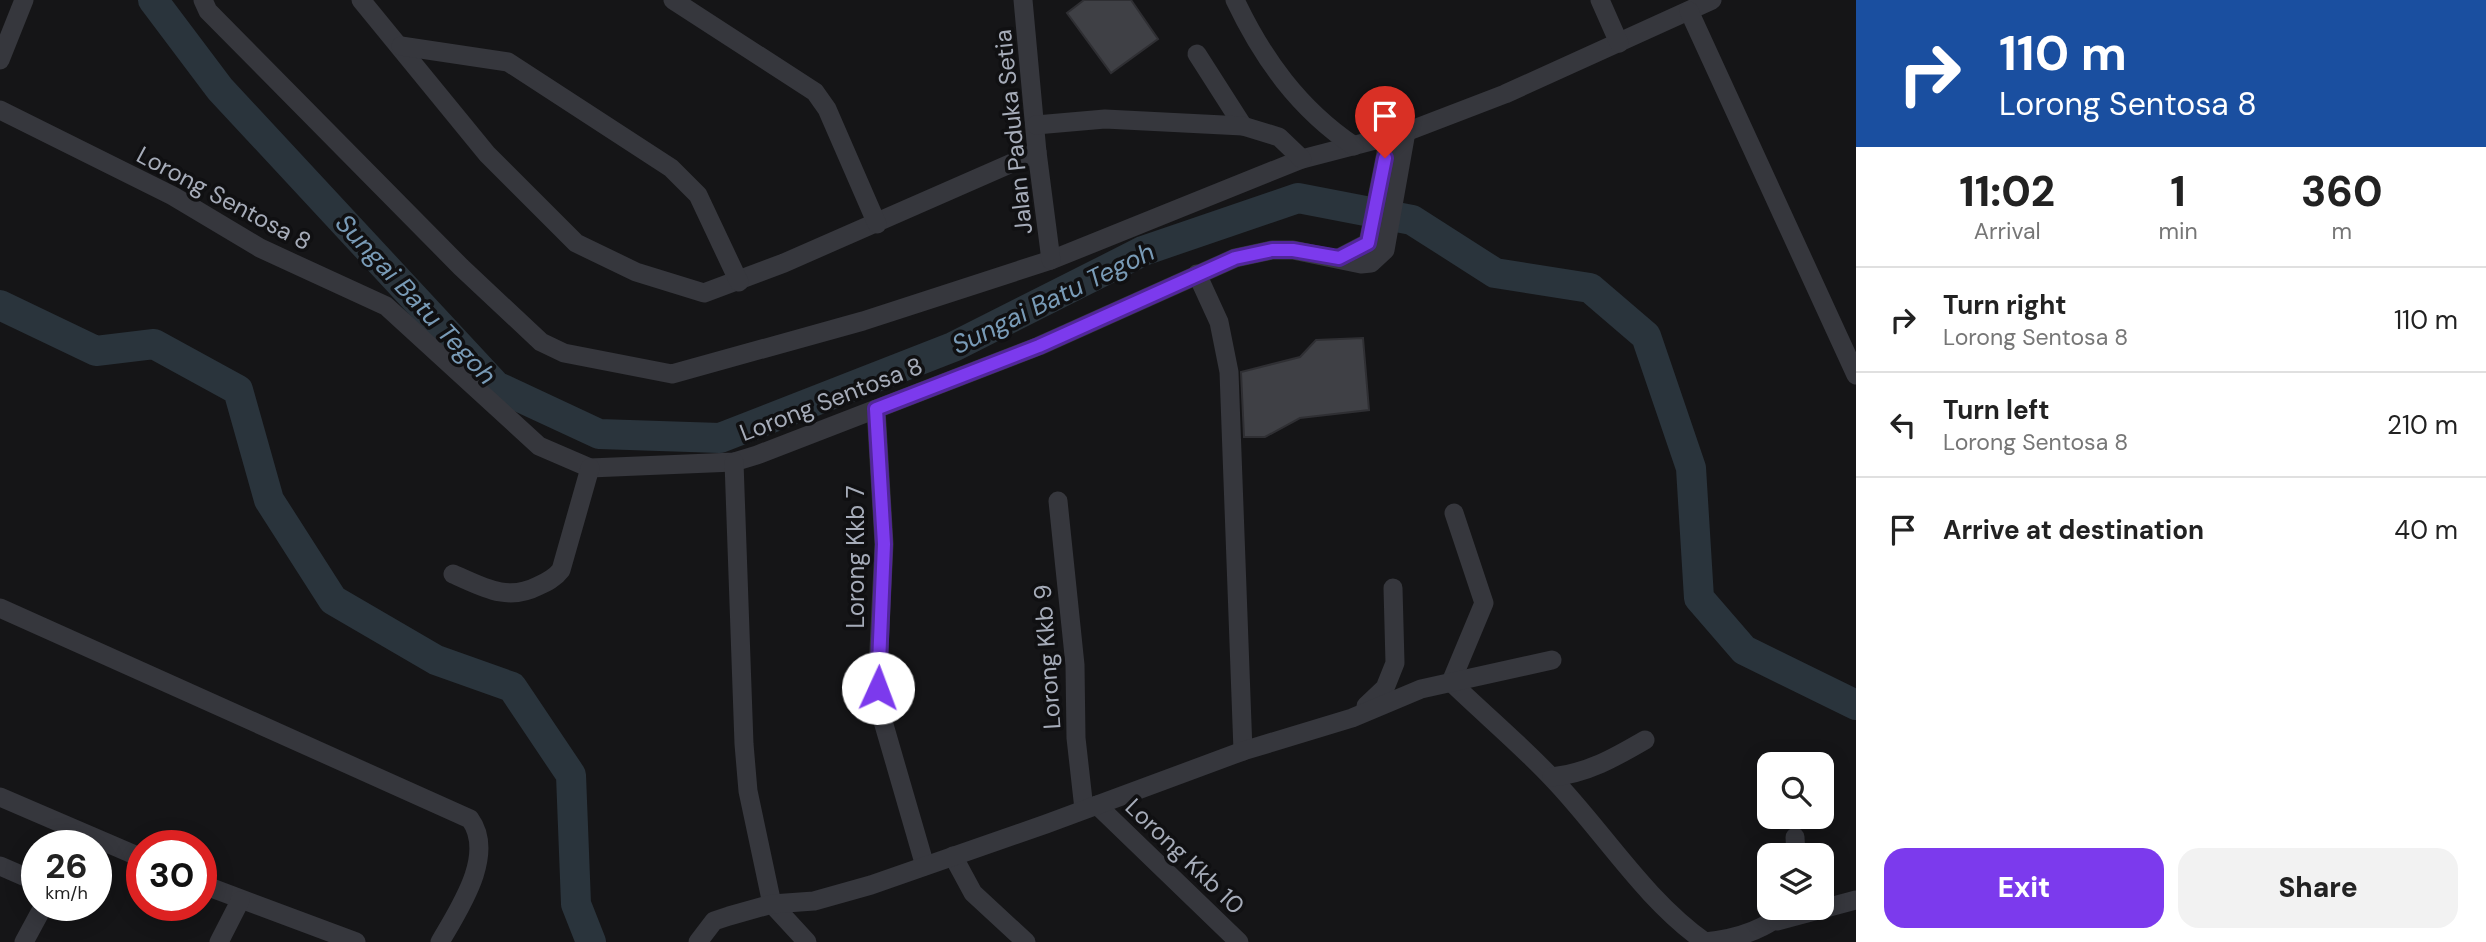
<!DOCTYPE html>
<style>
body{margin:0;font-family:"DM Sans",sans-serif;background:#f2f2f2;color:#222;height:100vh;display:flex;flex-direction:column;font-size:26px;white-space:nowrap}
*{box-sizing:border-box;margin:0}
p{font-size:23px;color:#767676}
.icon{flex:none;width:38px;height:38px;fill:none;stroke:currentColor;stroke-width:2;stroke-linecap:round;stroke-linejoin:round}
.map{position:relative;flex:1;overflow:hidden}
.drawer{display:flex;flex-direction:column;background:#fff;width:630px}
.drawer>*{flex:none}
.hud{background:#1a4fa0;color:#fff;overflow:hidden}
.tools{position:absolute;left:1757px;top:752px;display:grid;gap:14px}
.tools a{display:grid;place-items:center;width:77px;height:77px;border-radius:14px;background:#fff;box-shadow:0 4px 18px #0003;font-size:35px}
.speed{position:absolute;left:21px;top:830px;display:flex;gap:14px;font-size:35px;font-weight:700;text-align:center}
.speed>*{display:grid;place-content:center;width:91px;height:91px;border-radius:50%;background:#fff;box-shadow:0 4px 18px #0003;line-height:1}
.speed small{font-size:18px;font-weight:400}
.speed .limit{border:10px solid #d22;background:#fff;color:#111}
.pin{position:absolute;display:grid;place-items:center;width:60px;height:60px;color:#fff;margin:-72px -30px;border-radius:50% 50% 50% 0;rotate:-45deg;box-shadow:0 0 7px #0007}
.pin .icon{rotate:45deg}
.me{position:absolute;width:77px;margin:-38px;rotate:2deg;stroke-linejoin:round;filter:drop-shadow(0 0 5px #0008)}
.turn{display:flex;align-items:center;gap:24px;height:147px;padding:0 28px;font-size:32px}
.turn .icon{width:91px;height:91px;stroke-width:2.5}
.turn b{display:block;font-size:49px;line-height:60px}
.eta{display:flex;justify-content:space-evenly;align-items:center;height:119px;text-align:center}
.eta b{font-size:42px;font-weight:800;line-height:49px}
.cta{display:flex;gap:14px;margin-top:auto;padding:14px 28px}
.cta a{flex:1;height:80px;border-radius:21px;background:#7c3aed;color:#fff;font-size:28px;font-weight:800;line-height:80px;text-align:center}
.cta a+a{background:#f2f2f2;color:#222}
ul{padding:0;list-style:none}
li{display:flex;align-items:center;gap:21px;height:105px;padding:0 28px;border-top:2px solid #e0e0e0}
li div{flex:1}
li b{display:block;font-size:26px}
li em{font-style:normal}
main{display:flex;flex:1;min-height:0}
.map>svg:first-child{display:block}
</style>
<main>
<div class="map">
<svg width="1856" height="942" viewBox="0 0 1856 942">
<rect width="100%" height="100%" fill="#151517"/>
<g fill="none" stroke-linecap="round" stroke-linejoin="round">
<g stroke="#2a343c" stroke-width="30">
<path d="M153,0l67,89 276,297 103,48 121,4 233,-91 190,-96 155,-53 114,22 83,53 95,15 56,48 45,132 8,130 45,52 112,55"/>
<path d="M0,305l96,46 58,-7 84,46 31,110 64,100 103,60 76,27 59,88 5,129 15,38"/>
</g>
</g>
<g fill="#3f4045" stroke="#2f2f33" stroke-width="2">
<path d="M1084,0h47l27,39 -47,34 -44,-60z"/>
<path d="M1363,338l6,72 -69,8 -35,19h-21l-3,-65 59,-15 16,-17z"/>
</g>
<g fill="none" stroke-linecap="round" stroke-linejoin="round">
<g stroke="#36373d" stroke-width="19">
<path d="M203,0l5,11 253,256 80,75 23,11 108,21 191,-53 188,-61 251,-101 104,-27 99,-38 207,-94"/>
<path d="M361,0l126,154 89,89 60,29 68,21 80,-30 253,-111"/>
<path d="M673,0l142,92 12,17 50,115"/>
<path d="M1023,0l14,152 14,108"/>
<path d="M1235,0c28,59 64,109 119,146"/>
<path d="M1600,0l19,43"/>
<path d="M1689,11l167,364"/>
<path d="M401,46l107,16 163,106 27,27 41,87"/>
<path d="M1197,54l46,72"/>
<path d="M0,60l24,-60"/>
<path d="M0,110l173,86 87,52 126,58 153,140 51,22 144,-6 23,-7 282,-109 196,-88 37,-8h21l68,14 10,-1 14,-13 21,-118"/>
<path d="M1036,125l69,-6 138,7 36,11 23,22"/>
<path d="M1339,258l29,-15 21,-105"/>
<path d="M1197,274l22,48 10,50 14,379"/>
<path d="M876,409l8,135 -6,127 2,40 45,155"/>
<path d="M734,462l10,282 4,47 24,113 35,38"/>
<path d="M1058,501l17,164 1,73 8,71"/>
<path d="M1454,513l30,90 -33,79c33,32 69,62 101,96 51,53 92,121 153,164 30,-3 62,-12 83,-34"/>
<path d="M453,574c30,13 54,28 85,12 9,-4 17,-8 23,-16l29,-102"/>
<path d="M0,608l470,211c26,36 -11,90 -30,123"/>
<path d="M1366,706l19,-18 10,-25 -2,-75"/>
<path d="M1552,777c36,-4 62,-19 93,-37"/>
<path d="M0,797l142,61"/>
<path d="M1097,805l142,137"/>
<path d="M1795,837l1,19"/>
<path d="M953,856l20,37 53,49"/>
<path d="M0,866l37,16"/>
<path d="M201,884l155,58"/>
<path d="M1777,921l79,-21"/>
<path d="M24,942l20,-37"/>
<path d="M219,942l21,-41"/>
<path d="M698,942l16,-21 15,-5 43,-12 42,-3 57,-16 175,-61 197,-73 109,-33 69,-29 131,-29"/>
</g>
</g>
<g fill="none" stroke-linecap="round" stroke-linejoin="round">
<defs>
<path id="route" d="M878,688l6,-144 -8,-135 163,-63 196,-88 37,-8h21l46,8 29,-15 17,-85"/>
</defs>
<use href="#route" stroke="#51269a" stroke-width="18"/>
<use href="#route" stroke="#7c3aed" stroke-width="12"/>
</g>
<g text-anchor="middle" dominant-baseline="central" stroke-width="7" stroke-linejoin="round" paint-order="stroke">
<g font-size="24" fill="#a6acb9" stroke="#101012">
<text transform="translate(1013 132) rotate(-96)">Jalan Paduka Setia</text>
<text transform="translate(224 198) rotate(28)">Lorong Sentosa 8</text>
<text transform="translate(831 399) rotate(-21)">Lorong Sentosa 8</text>
<text transform="translate(855 557) rotate(-90)">Lorong Kkb 7</text>
<text transform="translate(1047 657) rotate(-94)">Lorong Kkb 9</text>
<text transform="translate(1185 856) rotate(44)">Lorong Kkb 10</text>
</g>
<g font-size="26" font-style="italic" fill="#799bb7" stroke="#101012">
<text transform="translate(1053 298) rotate(-26)">Sungai Batu Tegoh</text>
<text transform="translate(416 299) rotate(47)">Sungai Batu Tegoh</text>
</g>
</g>
</svg>
<div class="tools">
<a><svg class="icon" aria-label="search" viewBox="0 0 24 24"><circle cx="10" cy="10" r="6"/><path d="M15 15l6 6"/></svg></a>
<a><svg class="icon" aria-label="layers" viewBox="0 0 24 24"><path d="M12 4l9 5-9 5-9-5zM3 14l9 5 9-5"/></svg></a>
</div>
<div class="speed"><div>26<small>km/h</small></div><div class="limit">30</div></div>
<div class="pin" style="left:1385px;top:158px;background:#d93025"><svg class="icon" aria-label="arrive" viewBox="0 0 24 24"><path d="M6 21V4h12l-3 4 3 4H6"/></svg></div>
<svg class="me" style="left:878px;top:688px" viewBox="-20 -20 40 40"><circle r="19" fill="#fff"/><path d="M0-13L10 11 0 6-10 11z" fill="#7c3aed"/></svg>
</div>
<section class="drawer">
<div class="hud">
<div class="turn"><svg class="icon" aria-label="right" viewBox="0 0 24 24"><path d="M7 20v-9h11M14 6l5 5-5 5"/></svg><div><b>110 m</b>Lorong Sentosa 8</div></div>
</div>
<div class="eta">
<div><b>11:02</b><p>Arrival</p></div>
<div><b>1</b><p>min</p></div>
<div><b>360</b><p>m</p></div>
</div>
<ul>
<li><svg class="icon" aria-label="right" viewBox="0 0 24 24"><path d="M7 20v-9h11M14 6l5 5-5 5"/></svg><div><b>Turn right</b><p>Lorong Sentosa 8</p></div><em>110 m</em></li>
<li><svg class="icon" aria-label="left" viewBox="0 0 24 24"><path d="M17 20v-9H6M10 6l-5 5 5 5"/></svg><div><b>Turn left</b><p>Lorong Sentosa 8</p></div><em>210 m</em></li>
<li><svg class="icon" aria-label="arrive" viewBox="0 0 24 24"><path d="M6 21V4h12l-3 4 3 4H6"/></svg><div><b>Arrive at destination</b></div><em>40 m</em></li>
</ul>
<div class="cta"><a>Exit</a><a>Share</a></div>
</section>
</main>
